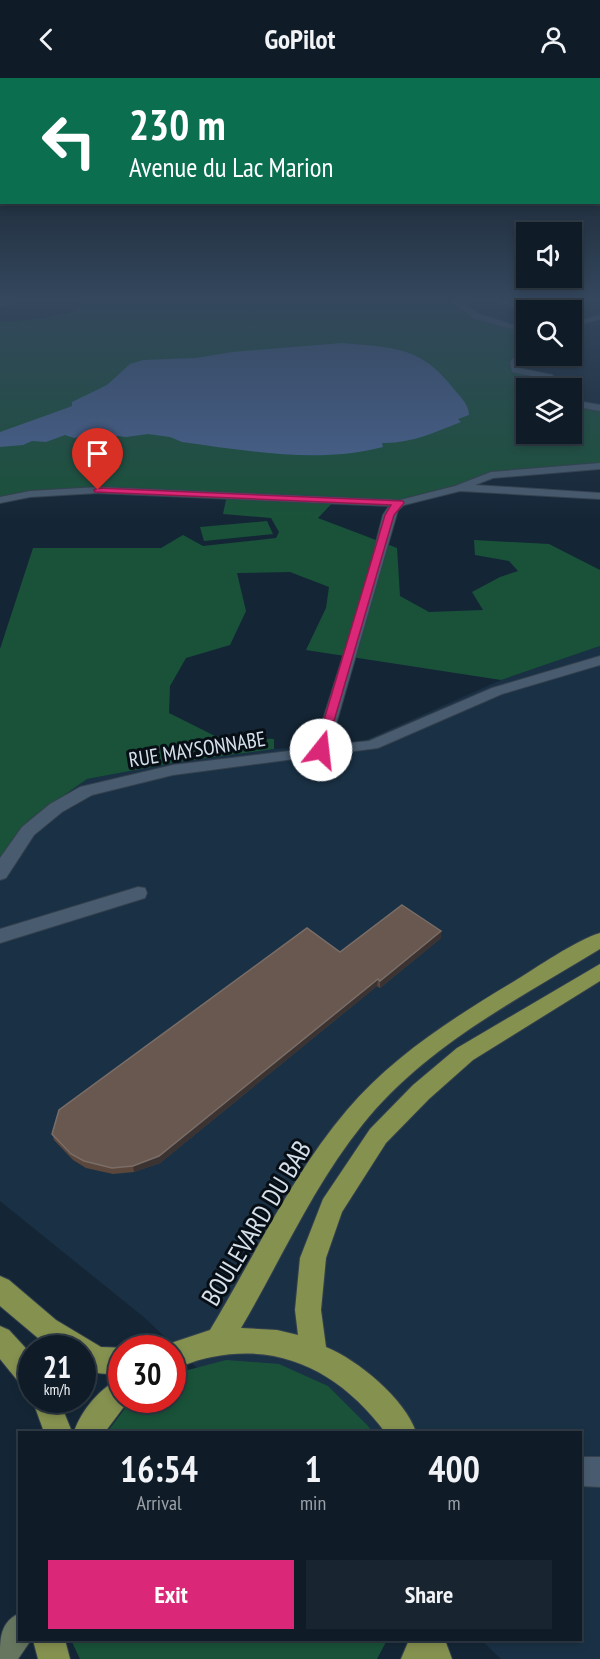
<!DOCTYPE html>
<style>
body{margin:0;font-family:"PT Sans Narrow",sans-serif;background:#182530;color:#f1f3f6;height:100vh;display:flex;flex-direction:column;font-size:22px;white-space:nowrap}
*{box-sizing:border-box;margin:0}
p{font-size:20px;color:#9ba1a8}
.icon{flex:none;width:33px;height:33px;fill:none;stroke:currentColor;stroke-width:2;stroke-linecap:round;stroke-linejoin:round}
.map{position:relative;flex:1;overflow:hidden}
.details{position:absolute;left:18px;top:1353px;width:564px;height:210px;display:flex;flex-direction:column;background:#0f1c28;border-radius:0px;box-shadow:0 3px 9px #0003,0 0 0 2px #2f3a45}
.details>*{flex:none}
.banner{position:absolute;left:0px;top:0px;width:600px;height:126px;box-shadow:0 3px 9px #0003,0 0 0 2px #2f3a45;background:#0b6e4f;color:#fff;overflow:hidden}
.controls{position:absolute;left:516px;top:144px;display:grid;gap:12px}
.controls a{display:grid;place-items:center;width:66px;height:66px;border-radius:0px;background:#0f1c28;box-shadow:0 3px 9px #0003,0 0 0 2px #2f3a45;font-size:30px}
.speed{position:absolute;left:18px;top:1257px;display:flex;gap:12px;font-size:30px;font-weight:700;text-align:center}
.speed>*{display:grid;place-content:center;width:78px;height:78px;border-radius:50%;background:#0f1c28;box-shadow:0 3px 9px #0003,0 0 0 2px #2f3a45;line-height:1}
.speed small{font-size:15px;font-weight:400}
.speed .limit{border:9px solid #d22;background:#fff;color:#111}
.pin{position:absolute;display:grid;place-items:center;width:51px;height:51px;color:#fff;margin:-62px -26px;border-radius:50% 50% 50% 0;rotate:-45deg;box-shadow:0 0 6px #0007}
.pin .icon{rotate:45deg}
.me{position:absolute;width:66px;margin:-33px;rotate:16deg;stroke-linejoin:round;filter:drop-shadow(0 0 4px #0008)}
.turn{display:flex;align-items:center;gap:21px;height:126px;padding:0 30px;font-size:27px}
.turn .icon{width:78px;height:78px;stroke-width:2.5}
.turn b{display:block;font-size:42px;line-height:51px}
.eta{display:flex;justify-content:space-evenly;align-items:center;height:102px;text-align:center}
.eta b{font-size:36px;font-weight:700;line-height:42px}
.action{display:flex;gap:12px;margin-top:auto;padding:12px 30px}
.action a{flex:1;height:69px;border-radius:0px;background:#db2777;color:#fff;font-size:24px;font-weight:700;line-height:69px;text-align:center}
.action a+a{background:#182530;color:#f1f3f6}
header{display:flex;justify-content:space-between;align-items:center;height:78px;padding:0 30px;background:#0f1c28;font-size:27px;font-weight:700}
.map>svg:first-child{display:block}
</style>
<header><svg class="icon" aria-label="back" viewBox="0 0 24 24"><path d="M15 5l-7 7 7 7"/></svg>GoPilot<svg class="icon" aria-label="person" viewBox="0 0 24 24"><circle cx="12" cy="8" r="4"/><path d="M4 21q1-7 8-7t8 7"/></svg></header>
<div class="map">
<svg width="600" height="1581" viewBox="0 0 600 1581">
<rect width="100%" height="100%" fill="#142636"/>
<path fill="#1a3145" d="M600,568v1013h-99l-20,-19h99v-208h-316l-119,-114 -145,-117v-342l28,-38 59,-42 91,-17 96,-13 83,-5 144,-64z"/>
<g fill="#195239">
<path d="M86,221h367l23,17 50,15v17l-12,14 1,8 34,7 10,11h-33v46h46v-31l28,5v58l-92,6 -108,31 -64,-4 -18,19 79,30 3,48 29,16 54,-2 -11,-18 28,-15 18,-6 -9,-10 -34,-6 -1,-15 75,4 51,26v76l-99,34 -195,-30 20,-42 3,-21 -39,-15 -53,1 9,38 -16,34 -44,13 -16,28 -1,27 46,23 59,3v10l-96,13 -91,17 -59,42 -28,38v-210l33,-101h128l22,-13 20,11 73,-8 3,-6 -8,-14 -48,-4 4,-19c-74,-4 -154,-10 -227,5v-178l40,-3 33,-7z"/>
<path d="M267,443l6,13 -69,7 -4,-14z"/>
<path d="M226,1282l53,4 49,22 41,41 3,5h-265l19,-25 11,-7h35l1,-26z"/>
<path d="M71,1562h316l-10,19h-297z"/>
</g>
<path fill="#4d6695" d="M342,265c49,5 78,2 111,45 7,9 16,16 16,27l-11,4 3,3c-26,10 -51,22 -79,21l1,4c-64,17 -135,4 -201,-5l-12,-5 -22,-3 -22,3 -25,-3 -27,4 -9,-3 -19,7 -14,-1 -9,4 -23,2v-15l67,-24 5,-2v-4l35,-17 23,-21 13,-4 53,-2 36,-6z"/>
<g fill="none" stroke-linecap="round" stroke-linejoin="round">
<defs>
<g id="street">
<path d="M9,221h15l-24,7v-4z"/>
<path d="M449,221h9l21,15 47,15v4l-53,-15z"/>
<path d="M495,221h11l23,11h-3v4h-3z"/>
<path d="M600,237v4l-28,8v-4z"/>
<path d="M523,268h3v7l-8,9 1,6 33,7 11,13h-9l-8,-9 -34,-7 -2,-10z"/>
<path d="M572,322l28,5v6l-28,-5z"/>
<path d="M600,385v6l-107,9 -18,7 125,8v6l-140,-8 -56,14 -6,5 -68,235 39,-4 123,-53 108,-32v9l-98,29 -124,54 -205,27 -81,20 -30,17 -28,23 -28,43 -6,2v-22l22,-31 28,-23 30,-17 93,-22 141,-17 49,-155 20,-78 6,-9 -291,-13 -68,4 -30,6v-6l30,-6 68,-4 302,13 55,-14 36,-14z"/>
<path d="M138,809l7,1 2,5 -2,5 -145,45v-14z"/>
<path d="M580,1379h20v30l-20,-1z"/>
</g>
<path id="secondary" d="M20,1535v27h11l-13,19h-18c0,-21 0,-37 20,-46z"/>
<g id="primary">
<path d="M600,855v16c-84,51 -175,98 -237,175 -50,62 -82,136 -122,204l36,2 21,5 -3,-25 5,-52 23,-59 47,-70 43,-44 44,-37 143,-84v17l-127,79 -44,39 -43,44 -44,69 -16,46 -5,52 5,37c32,13 79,52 90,85h-31c-42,-56 -100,-90 -173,-75 -13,2 -26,8 -40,12v-21h-10v-2l48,-16c44,-73 81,-154 137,-220 46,-54 106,-92 166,-128 23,-14 63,-42 87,-49z"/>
<path d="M0,1198l9,4 47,40 45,27 26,1h-5v26c-16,0 -26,1 -40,-7v-19h-27l-17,-10 -38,-32z"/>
<path d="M0,1248l9,4 23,25v34l-10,-3 -22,-27z"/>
<path d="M122,1300v22h11l-10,8 -18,24h-31c7,-21 26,-45 48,-54z"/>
<path d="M32,1321l27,1 13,32h-28z"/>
<path d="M33,1562h32l5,19h-32z"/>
<path d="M409,1562h36l7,19h-51z"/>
</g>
</defs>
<use href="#street" stroke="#34404e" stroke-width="2"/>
<use href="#secondary" stroke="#34404e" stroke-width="2"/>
<use href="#primary" stroke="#34404e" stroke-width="2"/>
<use href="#street" fill="#495c6f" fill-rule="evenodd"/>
<use href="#secondary" fill="#67775f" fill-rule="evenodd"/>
<use href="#primary" fill="#85914f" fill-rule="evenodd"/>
</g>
<path fill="#5c473c" d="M441,860l-61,50 -3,-2 -217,177 -26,9 -21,2 -27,-6 -13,-8 -19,-20 -2,-6 288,-182z"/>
<g fill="#3a3332">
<path d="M441,853v7l-61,50v-7z"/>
<path d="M378,901l-1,7 -217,177 -26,9 -1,-6z"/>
</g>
<path fill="#69584f" stroke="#7a6d67" stroke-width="1.5" d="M402,827l39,26 -61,50 -2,-2 -219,177 -26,10 -21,2 -28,-7 -13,-7 -19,-20 7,-24 248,-182 33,24z"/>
<linearGradient id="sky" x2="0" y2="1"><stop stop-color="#0b151e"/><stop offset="0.5" stop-color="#34475d"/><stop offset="1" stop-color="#34475d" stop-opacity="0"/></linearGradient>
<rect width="600" height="443" fill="url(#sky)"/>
<path fill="#db2777" stroke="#8e194d" stroke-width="1.5" d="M98,410l305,13 1,2 -10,12 -69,237h-8l-2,-2 70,-235 6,-10 -296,-13 -1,-2z"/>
<g text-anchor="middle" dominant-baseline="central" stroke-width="6" stroke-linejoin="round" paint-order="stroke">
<g font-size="21" fill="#d5e0eb" stroke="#070e15">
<text transform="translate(197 671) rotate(-9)">RUE MAYSONNABE</text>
</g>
<g font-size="26" fill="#d5e0eb" stroke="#070e15">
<text transform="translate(256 1145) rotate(-59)">BOULEVARD DU BAB</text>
</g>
</g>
</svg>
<div class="controls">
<a><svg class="icon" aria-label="sound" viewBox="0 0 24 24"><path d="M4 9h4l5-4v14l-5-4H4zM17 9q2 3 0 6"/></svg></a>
<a><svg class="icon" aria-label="search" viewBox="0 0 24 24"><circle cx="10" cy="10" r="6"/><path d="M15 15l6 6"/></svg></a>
<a><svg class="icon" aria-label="layers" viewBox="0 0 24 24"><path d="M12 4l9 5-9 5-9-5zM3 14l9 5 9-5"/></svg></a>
</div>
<div class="speed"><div>21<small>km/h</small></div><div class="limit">30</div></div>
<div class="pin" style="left:98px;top:412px;background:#d93025"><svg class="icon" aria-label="arrive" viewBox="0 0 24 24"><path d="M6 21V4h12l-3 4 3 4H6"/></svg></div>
<svg class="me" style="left:321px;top:672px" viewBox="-20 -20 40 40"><circle r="19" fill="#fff"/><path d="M0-13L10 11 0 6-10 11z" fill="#db2777"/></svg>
<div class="banner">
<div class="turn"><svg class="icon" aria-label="left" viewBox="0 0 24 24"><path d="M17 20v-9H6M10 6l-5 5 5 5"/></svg><div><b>230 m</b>Avenue du Lac Marion</div></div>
</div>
<section class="details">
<div class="eta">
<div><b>16:54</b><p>Arrival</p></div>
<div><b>1</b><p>min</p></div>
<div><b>400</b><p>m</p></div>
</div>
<div class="action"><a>Exit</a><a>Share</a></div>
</section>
</div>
